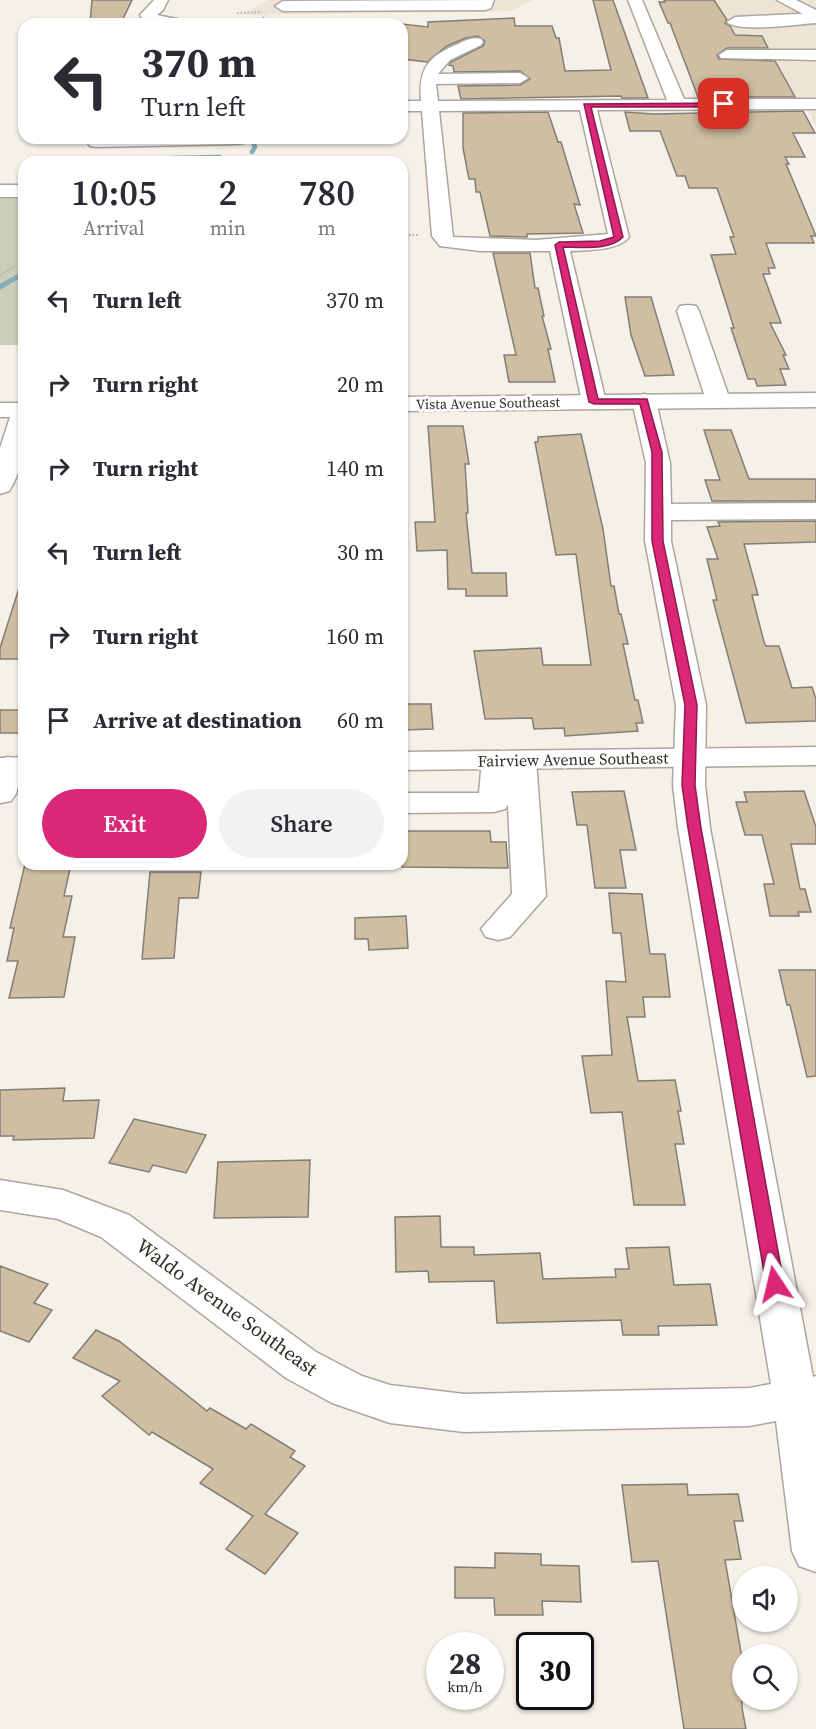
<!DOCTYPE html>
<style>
body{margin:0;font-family:"Source Serif 4",serif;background:#f2f2f3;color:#2b2b33;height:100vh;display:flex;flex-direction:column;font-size:22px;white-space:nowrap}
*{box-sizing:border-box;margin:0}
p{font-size:20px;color:#7c7c81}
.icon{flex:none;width:33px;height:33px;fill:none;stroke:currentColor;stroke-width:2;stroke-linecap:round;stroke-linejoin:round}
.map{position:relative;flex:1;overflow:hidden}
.panel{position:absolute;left:18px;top:156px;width:390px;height:714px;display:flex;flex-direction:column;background:#fff;border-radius:18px;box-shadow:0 2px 4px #0004}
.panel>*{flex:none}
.banner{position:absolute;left:18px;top:18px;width:390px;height:126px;border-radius:18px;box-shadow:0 2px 4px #0004;background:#fff;color:#2b2b33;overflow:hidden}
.tools{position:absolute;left:732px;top:1566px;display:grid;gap:12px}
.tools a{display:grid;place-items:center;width:66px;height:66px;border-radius:50%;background:#fff;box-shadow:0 2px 4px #0004;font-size:30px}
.speed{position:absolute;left:426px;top:1632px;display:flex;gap:12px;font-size:30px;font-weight:700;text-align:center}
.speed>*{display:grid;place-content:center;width:78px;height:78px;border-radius:50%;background:#fff;box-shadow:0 2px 4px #0004;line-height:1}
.speed small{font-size:15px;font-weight:400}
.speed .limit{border:3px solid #111;border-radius:9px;background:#fff;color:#111}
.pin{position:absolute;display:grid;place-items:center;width:51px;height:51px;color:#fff;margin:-26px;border-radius:12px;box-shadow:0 3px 9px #0006}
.me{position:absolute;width:66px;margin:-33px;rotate:350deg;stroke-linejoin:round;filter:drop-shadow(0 0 4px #0008)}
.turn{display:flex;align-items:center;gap:21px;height:126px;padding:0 24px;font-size:27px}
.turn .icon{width:78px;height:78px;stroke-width:2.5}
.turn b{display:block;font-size:42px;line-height:51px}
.eta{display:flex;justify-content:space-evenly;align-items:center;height:102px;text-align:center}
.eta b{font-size:36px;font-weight:600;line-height:42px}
.button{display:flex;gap:12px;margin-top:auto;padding:12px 24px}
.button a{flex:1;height:69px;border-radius:36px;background:#db2777;color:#fff;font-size:24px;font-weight:600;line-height:69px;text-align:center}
.button a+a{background:#f2f2f3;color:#2b2b33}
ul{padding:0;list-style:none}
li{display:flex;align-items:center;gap:18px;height:84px;padding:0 24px}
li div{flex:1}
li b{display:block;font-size:22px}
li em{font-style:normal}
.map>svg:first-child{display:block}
</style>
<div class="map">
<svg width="816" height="1729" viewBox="0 0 816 1729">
<rect width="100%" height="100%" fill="#f5f0e8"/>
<g fill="#eee4d5">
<path d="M268,0h266l-23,11 -268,4z"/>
<path d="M698,0h118v126l-8,-16h-66z"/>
</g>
<rect fill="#ccceb7" x="0" y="195" width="24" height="150"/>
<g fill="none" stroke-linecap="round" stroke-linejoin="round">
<g stroke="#87adb6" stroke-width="4.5">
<path d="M252,152l3,-5 -3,-7 3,-2"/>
<path d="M157,162l16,-4 47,-1"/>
</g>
<path stroke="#87adb6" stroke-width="5" d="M0,287l24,-14"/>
</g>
<g fill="#d0bea2" stroke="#827e76" stroke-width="1.5">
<path d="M92,0h40l-11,23h-31z"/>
<path d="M593,0h20l35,98h-26l-1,-2 -160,3 -3,-13 62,-1 10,-6 -10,-8 -66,1 -1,-6 -4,-1 2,-3 32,-16 2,-5 -7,-5 -12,2 -19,8 -20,16 -25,-3v-35l26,3v-5l86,-4 1,8h37l4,12h3l6,33 46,-1z"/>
<path d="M664,0h50l13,20 -2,3 5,3 5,9 27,1 6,12h-41l-10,7 2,4 56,2 20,36h-97l-28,-74h-2l-9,-21h6z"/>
<path d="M803,111l12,22h-22l12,24h-20l4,7h-3l30,72h-5l3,7h-48l9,25h-7l2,6h-7l18,49h-11l16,32h-3l6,14h-9l6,16 -29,1 -2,-7h-7l-17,-51h3l-23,-73 25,-1 -6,-17h4l-17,-49h-28l-4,-12h-8l-17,-45h-30l-5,-19 29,2z"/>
<path d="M548,112l10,30h3l19,63 -6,-1 9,29 -56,1v3l-37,-1 -10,-44h-4l-1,-13h-6l-6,-31v-35z"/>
<path d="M493,253h37l5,35h3l6,28h-2l9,33h-3l7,33h-46l-5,-27h12z"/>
<path d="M625,297h26l23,78 -29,1 -14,-41z"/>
<path d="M428,426h35l6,38h-4l3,49h-2l6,60h34l1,23h-41v-7h-18l-1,-39 -30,1 -2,-29h20z"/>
<path d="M704,430h27l18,49h67v22h-104l-7,-21h15z"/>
<path d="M581,434l22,95 8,57h3l5,28h2l7,30h-5l12,56h3l5,23h-7l2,8 -73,5 -1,-8 -30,1 -2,-11 -47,1 -11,-68 67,-3 2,17h48l-15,-111 -20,1 -21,-113h3v-5z"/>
<path d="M816,521v21l-72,2 14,51h-6l12,47 2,4h13l13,42 20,-1 4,12v22l-70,2 -33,-123h4l-10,-41h11l-11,-32 13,-1 -2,-4z"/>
<path d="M19,588l5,1v70h-24v-11z"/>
<path d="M402,704h29l2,25 -31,1z"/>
<rect x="0" y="710" width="24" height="23"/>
<path d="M624,791l12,59h-16l6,38h-31l-8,-63h-10l-5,-33z"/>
<path d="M804,791l12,36v17h-25l9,45h5l6,23h-13l1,4h-29l-6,-32h10l-12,-49h-17l-9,-33h11l-3,-10z"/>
<path d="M402,831h88l1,11h15l2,26 -106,-1z"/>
<path d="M25,864h46l-7,32h8l-9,41h12l-11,60 -55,1 9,-37h-11l7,-33h-4z"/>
<path d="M150,872h51l-3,26h-19l-5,60 -32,1z"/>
<path d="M609,893l33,1 8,60h15l5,43h-27l2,20h-18l11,64 37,-1 6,31h-3l6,33h-9l10,61h-51l-12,-93 -31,1 -9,-57 30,-1 -6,-74 20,1 -5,-49h-8z"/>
<path d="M406,916l2,32 -39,2 -1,-11h-13v-21z"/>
<path d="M779,970h37v106l-9,1 -17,-72h-3z"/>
<path d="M65,1088l-2,13 36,-1 -5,38 -81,2 1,-4h-14v-46z"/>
<path d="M134,1119l72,16 -20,38 -33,-8 -4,7 -40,-9z"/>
<path d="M310,1160l-2,57 -94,1 4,-56z"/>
<path d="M440,1216l1,31h33v8l66,-2 3,26 73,-2 -1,-8h14l-3,-21 43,-1 5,38 36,-1 7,41 -59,1 1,9h-36l-2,-15 -124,3 -3,-42 -65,1 -1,-11 -32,1 -1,-55z"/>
<path d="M0,1266l48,18 -14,19 18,7 -23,32 -29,-11z"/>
<path d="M96,1330l23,11 88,70 3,-3 36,21 5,-5 44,27 -5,6 15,9 -40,48 33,19 -33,41 -39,-25 27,-33 -53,-33 13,-14 -61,-37 -3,3 -47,-39 18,-15 -47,-23z"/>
<path d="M687,1484l1,11 50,-1 5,27h-9l7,38 -16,1 17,98v50l4,21h-62l-26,-168 -26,1 -10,-77z"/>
<path d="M495,1553l46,1v11l38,1 2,36 -39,-1 1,14h-48l-1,-17h-39v-31l40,1z"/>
</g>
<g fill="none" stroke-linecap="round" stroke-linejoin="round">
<defs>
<g id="minor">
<path d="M154,0h14l-5,10 -6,5 30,6 3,3h-33l-13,-3 -4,-6z"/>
<path d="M494,0l-3,8 -5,2 -203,1 -8,-5 8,-5z"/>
<path d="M628,0h14l42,99h132v10l-219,1 32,127c-10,14 -43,13 -59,14l36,151 -4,5 -8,2 -8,-2 -4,-5 -32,-151h-70l-40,-5 -8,-10 -10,-125h-20v-10h19c-3,-33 8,-45 37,-57 8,-4 14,-7 23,-5l2,3 -2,3 -31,15 -12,14 82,-1 8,5 -8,5 -84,1 2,17 229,-1zM580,110l28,124 -72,6 -83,-3 -14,-126z"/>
<path d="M816,13v10c-16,1 -79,10 -89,-1l8,-5z"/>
<path d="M727,50h89v10l-95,-2 -2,-3z"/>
<path d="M90,138h155l1,1 -3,4 -6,1 -141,3 -6,-1 -3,-4z"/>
<rect x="0" y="185" width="24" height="12"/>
<path d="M688,305l8,1 3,5 31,89 -4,5 -8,2 -8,-2 -4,-5 -29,-89 3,-5z"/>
<path d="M644,394l8,2 4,5 14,62 1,41 145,-1v16l-145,1v21l35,164 -1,80 5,43 103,549 3,-1v196l-17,-6 -7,-15 -16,-130 -27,5 -285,6 -74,-9 -58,-20 -46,-25 -185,-141 -43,-18 -58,-9v-30l63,10 66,25 187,137 46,24 28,9 74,9 285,-6 22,-4 -93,-556 -5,-43 3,-80 -31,-164 1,-78 -14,-62 4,-5z"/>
<path d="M24,404c0,29 2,62 -15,87l-9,3v-46l12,-37 4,-5z"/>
<path d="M497,751c13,3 21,-1 35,2l4,7 10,136 -36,41 -12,3 -12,-3 -5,-8 31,-35 -4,-89 -3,4 -11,3 -92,1v-20h77l3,-33 4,-7z"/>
<path d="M8,757l11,2 4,7 -7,28 -5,7 -11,2v-44z"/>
</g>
<g id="major">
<path d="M777,0h19l20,10v11z"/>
<path d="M816,393v14l-414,4v-14z"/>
<rect x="0" y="403" width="24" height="14"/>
<path d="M816,747v18l-414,5v-18z"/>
<path d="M24,757v18l-24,1v-18z"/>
</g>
</defs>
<use href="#minor" stroke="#aba69e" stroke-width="3"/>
<use href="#major" stroke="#aba69e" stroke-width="3"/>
<g stroke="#b1ada7" stroke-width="2" stroke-dasharray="1.5 2" stroke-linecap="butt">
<path d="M237,13l25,-1"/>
<path d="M259,24l6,-9"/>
<path d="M402,235h17"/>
<path d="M0,275l24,-14"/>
</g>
<use href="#minor" fill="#fff" fill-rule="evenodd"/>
<use href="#major" fill="#fff" fill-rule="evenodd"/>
</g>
<path fill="#db2777" stroke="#8e194d" stroke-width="1.5" d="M727,103l-3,4h-133l32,130c-13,14 -42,10 -60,10l35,152h49l15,53 1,89 34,164 -2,80 6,43 83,456 -3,5 -6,2 -6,-2 -3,-5 -78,-456 -6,-43 3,-80 -33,-164v-89l-12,-48h-46l-5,-2 -34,-157 4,-3 41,-1 14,-4 -30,-133z"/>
<g text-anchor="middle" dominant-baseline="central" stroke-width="6" stroke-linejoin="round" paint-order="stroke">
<g font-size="14" fill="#2f2d2a" stroke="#fffefc">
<text transform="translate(488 403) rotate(-1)">Vista Avenue Southeast</text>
</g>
<g font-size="16" fill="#2f2d2a" stroke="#fffefc">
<text transform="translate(573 759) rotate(-1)">Fairview Avenue Southeast</text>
</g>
<g font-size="20" fill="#2f2d2a" stroke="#fffefc">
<text transform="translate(227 1307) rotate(36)">Waldo Avenue Southeast</text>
</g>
</g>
</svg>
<div class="tools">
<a><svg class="icon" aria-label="sound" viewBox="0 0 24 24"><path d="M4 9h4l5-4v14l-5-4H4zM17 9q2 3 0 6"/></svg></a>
<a><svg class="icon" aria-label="search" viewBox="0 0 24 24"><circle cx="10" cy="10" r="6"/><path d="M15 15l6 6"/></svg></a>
</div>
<div class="speed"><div>28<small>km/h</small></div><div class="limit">30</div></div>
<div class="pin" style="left:724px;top:104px;background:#d93025"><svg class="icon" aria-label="arrive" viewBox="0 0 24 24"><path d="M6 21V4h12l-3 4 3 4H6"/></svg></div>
<svg class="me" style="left:775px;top:1284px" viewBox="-20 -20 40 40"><path d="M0-17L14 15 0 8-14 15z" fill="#db2777" stroke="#fff" stroke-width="4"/></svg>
<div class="banner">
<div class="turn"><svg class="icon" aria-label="left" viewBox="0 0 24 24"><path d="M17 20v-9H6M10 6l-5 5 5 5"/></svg><div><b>370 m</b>Turn left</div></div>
</div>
<section class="panel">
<div class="eta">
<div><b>10:05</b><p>Arrival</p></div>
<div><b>2</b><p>min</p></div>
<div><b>780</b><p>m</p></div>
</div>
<ul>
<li><svg class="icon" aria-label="left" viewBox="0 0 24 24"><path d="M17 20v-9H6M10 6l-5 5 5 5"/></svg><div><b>Turn left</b></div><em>370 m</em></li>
<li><svg class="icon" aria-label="right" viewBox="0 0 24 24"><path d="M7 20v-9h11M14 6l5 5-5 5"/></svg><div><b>Turn right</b></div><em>20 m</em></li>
<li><svg class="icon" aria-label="right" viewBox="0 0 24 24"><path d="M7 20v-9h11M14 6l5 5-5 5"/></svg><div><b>Turn right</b></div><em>140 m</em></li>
<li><svg class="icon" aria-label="left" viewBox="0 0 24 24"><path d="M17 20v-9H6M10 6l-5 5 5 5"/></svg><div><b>Turn left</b></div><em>30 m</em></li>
<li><svg class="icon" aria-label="right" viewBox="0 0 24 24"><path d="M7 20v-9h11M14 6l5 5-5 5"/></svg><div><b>Turn right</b></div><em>160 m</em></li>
<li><svg class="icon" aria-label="arrive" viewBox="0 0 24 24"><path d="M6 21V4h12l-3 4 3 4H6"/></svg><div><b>Arrive at destination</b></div><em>60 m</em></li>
</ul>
<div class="button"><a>Exit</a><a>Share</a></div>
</section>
</div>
